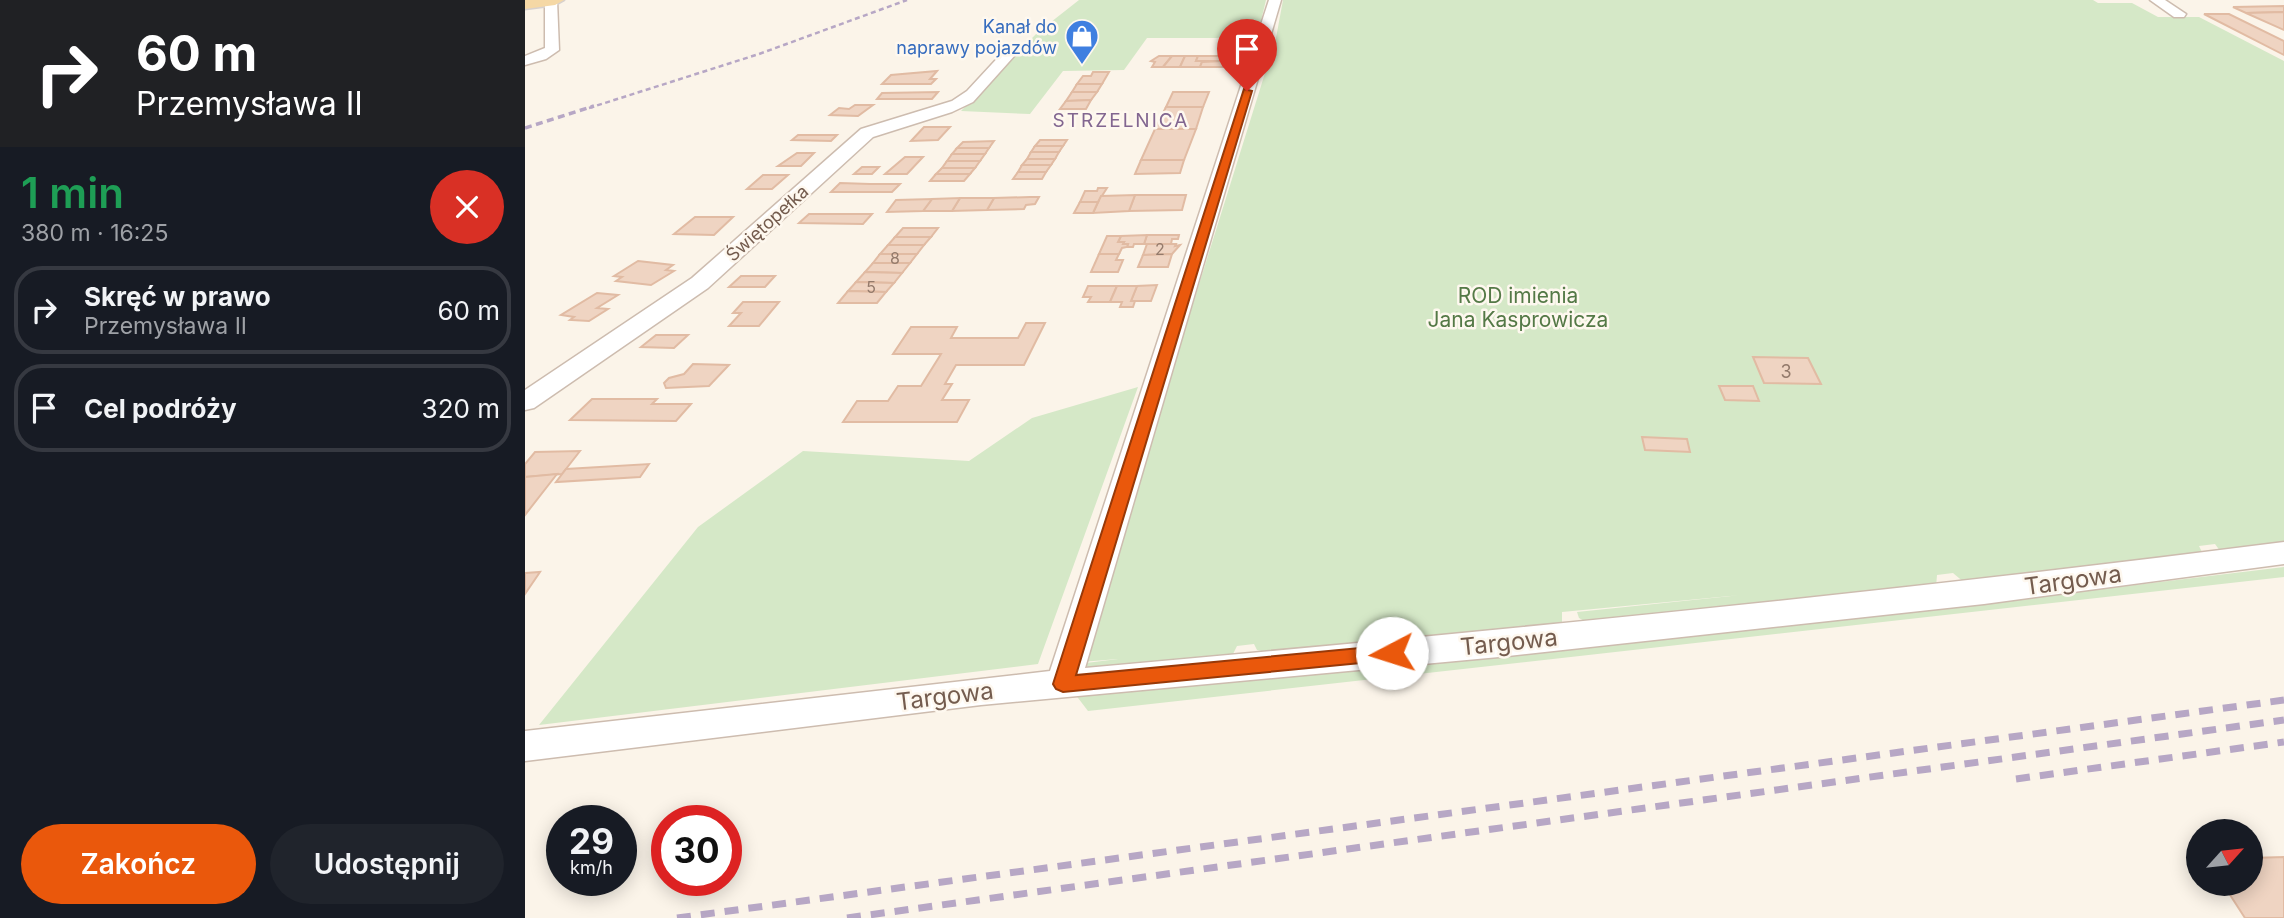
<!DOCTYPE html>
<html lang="pl">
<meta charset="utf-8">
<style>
body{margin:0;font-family:Inter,sans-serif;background:#20242c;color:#f1f3f6;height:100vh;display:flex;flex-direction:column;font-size:26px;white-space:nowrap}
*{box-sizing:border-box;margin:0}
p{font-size:23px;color:#9ea1a6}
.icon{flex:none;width:38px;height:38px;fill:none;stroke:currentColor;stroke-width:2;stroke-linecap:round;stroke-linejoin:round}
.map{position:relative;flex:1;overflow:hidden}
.drawer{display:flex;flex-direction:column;background:#171b24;width:525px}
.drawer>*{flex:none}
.top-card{background:#202124;color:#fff;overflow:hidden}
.needle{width:46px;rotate:63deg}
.tools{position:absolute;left:1661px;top:819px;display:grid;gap:14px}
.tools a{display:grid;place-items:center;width:77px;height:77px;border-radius:50%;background:#171b24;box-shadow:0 4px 18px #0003;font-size:35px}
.speed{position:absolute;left:21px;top:805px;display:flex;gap:14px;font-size:35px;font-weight:700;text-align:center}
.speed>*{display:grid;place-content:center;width:91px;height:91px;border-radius:50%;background:#171b24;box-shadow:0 4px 18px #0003;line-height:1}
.speed small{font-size:18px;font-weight:400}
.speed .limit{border:10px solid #d22;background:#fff;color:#111}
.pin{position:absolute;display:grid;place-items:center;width:60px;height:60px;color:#fff;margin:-72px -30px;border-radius:50% 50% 50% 0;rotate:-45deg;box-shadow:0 0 7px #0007}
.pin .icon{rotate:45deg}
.me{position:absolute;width:77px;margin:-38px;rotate:265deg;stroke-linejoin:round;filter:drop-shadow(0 0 5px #0008)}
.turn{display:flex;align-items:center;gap:24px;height:147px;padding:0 21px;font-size:32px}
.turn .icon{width:91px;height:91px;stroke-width:2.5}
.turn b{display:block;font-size:49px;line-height:60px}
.round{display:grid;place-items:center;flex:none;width:74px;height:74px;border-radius:37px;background:#20242c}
.head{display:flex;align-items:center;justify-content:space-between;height:119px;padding:0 21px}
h1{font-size:42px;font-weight:600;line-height:52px;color:#1e9e55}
.primary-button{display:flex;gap:14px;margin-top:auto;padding:14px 21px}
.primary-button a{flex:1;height:80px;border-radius:42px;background:#ea580c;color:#fff;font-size:28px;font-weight:600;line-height:80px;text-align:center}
.primary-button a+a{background:#20242c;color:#f1f3f6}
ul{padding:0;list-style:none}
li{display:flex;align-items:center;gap:21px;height:88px;margin:0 14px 10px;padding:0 7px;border:4px solid #363941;border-radius:28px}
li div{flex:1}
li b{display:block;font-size:26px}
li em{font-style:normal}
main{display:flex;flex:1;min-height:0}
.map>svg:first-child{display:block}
</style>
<main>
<section class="drawer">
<div class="top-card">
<div class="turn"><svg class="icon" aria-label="right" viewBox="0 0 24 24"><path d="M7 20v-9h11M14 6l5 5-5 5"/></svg><div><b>60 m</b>Przemysława II</div></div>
</div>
<div class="head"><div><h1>1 min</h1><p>380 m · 16:25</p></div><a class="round" style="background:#d93025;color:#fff"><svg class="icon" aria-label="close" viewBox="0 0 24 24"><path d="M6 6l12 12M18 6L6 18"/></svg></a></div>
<ul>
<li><svg class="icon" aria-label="right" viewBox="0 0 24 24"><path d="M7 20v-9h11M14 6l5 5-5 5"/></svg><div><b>Skręć w prawo</b><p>Przemysława II</p></div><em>60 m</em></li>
<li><svg class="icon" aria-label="arrive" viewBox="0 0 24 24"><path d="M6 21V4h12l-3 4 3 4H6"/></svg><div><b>Cel podróży</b></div><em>320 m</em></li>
</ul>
<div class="primary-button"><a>Zakończ</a><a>Udostępnij</a></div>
</section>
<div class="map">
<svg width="1759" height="918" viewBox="0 0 1759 918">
<rect width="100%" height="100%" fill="#fbf4e9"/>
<g fill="#d5e8c7">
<path d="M554,0h187l-7,29 -42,9h-70l-23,32 -61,1 -33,43 -69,-3 76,-78z"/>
<path d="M758,0h810l5,3h34l26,14h41l85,44v487l-61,7 -8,-11 -16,2 5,10 -238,28 -13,-11 -16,2 -1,12 -350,35 -7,-4 -2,-6 164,-17 -179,17v10l-6,2 -290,28 -9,-2 -3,-6 -17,2 -4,8 -148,20 -7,-10 40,-5 -37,3 195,-624z"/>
<path d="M613,387l-100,277 -499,61 159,-198 105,-76 166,10 63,-43z"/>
<path d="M1759,567v10l-1196,134 -13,-17 912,-91z"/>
</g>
<g fill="#efd4c2" stroke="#e1bba3" stroke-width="2">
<path d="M1759,6v6l-38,1 -13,-6z"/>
<path d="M1759,12v18l-38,-17z"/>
<path d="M1679,14h25l55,27v14z"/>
<path d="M634,56h13l-9,11h-11l3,-5 -4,-1z"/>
<path d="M647,56h13l-5,11h-17z"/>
<path d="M660,56h13l-2,5h16l-10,1 -2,5h-20z"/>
<path d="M673,56h27l-3,5h-26z"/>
<path d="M700,56h13l-5,11h-33l2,-5 20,-1z"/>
<path d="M412,71l-7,8h6l-5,5h-49l9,-9z"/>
<path d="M568,72h16l-7,12h-25l6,-8h8z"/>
<path d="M552,84h25l-5,8h-25z"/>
<path d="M413,92l-6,7h-55l5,-6z"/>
<path d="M547,92h25l-6,8 -25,1z"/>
<path d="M648,92h36l-6,15h-37z"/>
<path d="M566,100l-5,9h-26l6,-8z"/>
<path d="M330,105h18l-15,11 -28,-1 9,-7 10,1z"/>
<path d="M641,107h37l-7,22h-41z"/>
<path d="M399,127h26l-12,13 -27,1z"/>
<path d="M630,129h41l-12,31h-43z"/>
<path d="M273,135h39l-6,6 -39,-1z"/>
<path d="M515,140h27l-4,6h-28z"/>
<path d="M469,141l-5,7h-32l6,-6z"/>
<path d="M510,146h28l-4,6h-28z"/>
<path d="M432,148h32l-4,6h-33z"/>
<path d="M506,152h28l-4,7h-28z"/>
<path d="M272,153h17l-13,13h-23z"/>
<path d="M427,154h33l-5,7h-33z"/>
<path d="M380,157h18l-16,17h-22z"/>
<path d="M502,159h28l-4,6h-29z"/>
<path d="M616,160h43l-4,13 -45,1z"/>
<path d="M422,161h33l-5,7h-33z"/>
<path d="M497,165h29l-5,7h-28z"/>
<path d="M337,167h17l-7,7h-18z"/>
<path d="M417,168h33l-5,6h-34z"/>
<path d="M493,172h28l-4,7h-29z"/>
<path d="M411,174h34l-6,7h-34z"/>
<path d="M238,175h25l-16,14h-25z"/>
<path d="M315,183l30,1h30l-8,8h-61z"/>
<path d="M573,188h9l-9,14h-18l5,-11h12z"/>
<path d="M610,195h51l-4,15 -53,1z"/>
<path d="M610,195l-6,16 -36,2 8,-17z"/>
<path d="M505,197h9l-4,7 -9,1 -2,4 -37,1 7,-12z"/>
<path d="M435,198h34l-7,12 -35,1z"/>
<path d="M435,198l-8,13h-29l9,-12z"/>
<path d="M407,199l-9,12 -36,1 9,-12z"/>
<path d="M555,202h18l-5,11h-19z"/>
<path d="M284,214h63l-9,10 -64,-1z"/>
<path d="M170,217h38l-19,18 -40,-1z"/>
<path d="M378,228h35l-7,9h-36z"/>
<path d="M622,235h32l-1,4h-6l-1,5h-27z"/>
<path d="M622,235l-3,9h-10l-1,3h-6l1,-3h-5l1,-2h-6l3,-6z"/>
<path d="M582,236h14l-3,6h6l-1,2h5l-1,3 -5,1 -3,6h-20z"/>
<path d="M370,237h36l-7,8h-36z"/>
<path d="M622,244h29l-1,2 5,-1 -8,9 -29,1z"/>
<path d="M363,245h36l-7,9h-37z"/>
<path d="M355,254h37l-7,9h-37z"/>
<path d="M574,254h20l-3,6h7l-5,12h-27z"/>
<path d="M647,254l-4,13h-30l5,-12z"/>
<path d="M113,261l35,4 -7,5 8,1 -23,14 -35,-4 6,-4 -8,-1z"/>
<path d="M348,263h37l-8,10 -37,-1z"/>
<path d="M340,272l37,1 -8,10 -38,-1z"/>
<path d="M216,276h34l-10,11h-36z"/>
<path d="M331,282l38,1 -8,9 -38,-1z"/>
<path d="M632,285l-6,16h-20l6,-15z"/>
<path d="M563,286h29l-7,16h-22l3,-5h-8z"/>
<path d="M592,286h20l-6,15h4l-2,6h-13l2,-5h-12z"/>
<path d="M323,291l38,1 -9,11h-39z"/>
<path d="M72,293l21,2 -21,13 11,1 -19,12 -19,-1 4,-3 -13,-2z"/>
<path d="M218,302h36l-20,24h-30l12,-13h-8z"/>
<path d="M501,323h19l-21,42h-68l-11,19h7l-10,16h27l-12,22h-114l14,-21h31l10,-15h23l20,-32h-48l18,-27h46l-6,11h67z"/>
<path d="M131,335h32l-14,13 -33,-1z"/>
<path d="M1228,357l55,1 13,26 -57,-1z"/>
<path d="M168,364l36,1 -20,21 -43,2 -2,-5 5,-5 15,-4z"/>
<path d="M1194,386h34l6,15 -34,-1z"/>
<path d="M67,399h65l-5,5h39l-15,17 -106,-1z"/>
<path d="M1117,437l45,2 3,13 -45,-2z"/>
<path d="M55,451l-18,23 -37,3v-13l10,-12z"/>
<path d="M124,464l-9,13 -84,5 10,-13z"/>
<path d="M32,474l-32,41v-38z"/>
<path d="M15,572l-15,22v-21z"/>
<path d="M1759,857v61h-39l-22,-34h28v-26z"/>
</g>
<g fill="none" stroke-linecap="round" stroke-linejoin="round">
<defs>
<g id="minor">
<path d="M20,0h12l2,50 -13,9 -21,6v-9l20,-8z"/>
<path d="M744,0h12l-196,668c401,-36 800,-75 1199,-126v22l-300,40 -485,53 -518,48 -456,56v-30l525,-60z"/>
<path d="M1625,0h15l21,14 -2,3h-10z"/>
<path d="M484,50l7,4 -43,48 -21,10 -79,25 -165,151 -174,120 -9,2v-20l167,-112 169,-149 91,-28 15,-10 37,-40z"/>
</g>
<path id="primary" d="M0,0h39l-9,5 -30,4z"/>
</defs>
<use href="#minor" stroke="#cdbcaf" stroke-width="3"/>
<use href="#primary" stroke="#d8d1cd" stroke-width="3"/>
<use href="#minor" fill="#fff" fill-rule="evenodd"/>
<use href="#primary" fill="#f5d8a5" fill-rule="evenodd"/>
<path stroke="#b7a7c5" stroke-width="2.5" stroke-dasharray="5 3.5" stroke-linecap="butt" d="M64,108l170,-54 148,-54"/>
<path stroke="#b7a7c5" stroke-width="3.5" stroke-dasharray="7 4.5" stroke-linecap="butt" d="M0,128l69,-22"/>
<g stroke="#b7a7c5" stroke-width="7" stroke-dasharray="14 10" stroke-linecap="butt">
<path d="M1491,779l268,-37"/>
<path d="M152,918l1607,-218"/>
<path d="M322,918l1437,-198"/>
</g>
</g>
<path fill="#ea580c" stroke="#983908" stroke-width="2" d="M719,89l8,2 -176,584 316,-30 7,3 2,5 -2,5 -7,2 -329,32 -7,-3 -3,-5z"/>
<defs>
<symbol id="shop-pin" viewBox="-11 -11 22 30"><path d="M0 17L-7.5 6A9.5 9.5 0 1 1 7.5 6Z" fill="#3f7fe0" stroke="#fef8ef"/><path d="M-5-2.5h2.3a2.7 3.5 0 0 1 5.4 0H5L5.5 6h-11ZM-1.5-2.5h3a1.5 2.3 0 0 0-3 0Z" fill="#fff"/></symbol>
</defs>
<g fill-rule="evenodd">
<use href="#shop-pin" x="538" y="17" width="38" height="52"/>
</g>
<g text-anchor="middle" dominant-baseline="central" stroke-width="5" stroke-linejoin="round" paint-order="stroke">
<g font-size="16" fill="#937a6b">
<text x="635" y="249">2</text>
<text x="370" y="258">8</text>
<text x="346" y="287">5</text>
</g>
<g font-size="18" fill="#366cbe" stroke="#fef8ef" text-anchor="end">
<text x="532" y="26">Kanał do<tspan x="532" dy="21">naprawy pojazdów</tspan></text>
</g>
<g font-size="18" fill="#745c4e" stroke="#fef8ef">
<text transform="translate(242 223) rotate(-42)">Świętopełka</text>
</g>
<g font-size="18" fill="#937a6b">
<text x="1261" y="371">3</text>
</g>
<g font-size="19" letter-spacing="2" fill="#826690" stroke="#fef8ef">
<text x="596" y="120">STRZELNICA</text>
</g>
<g font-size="21" fill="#547946" stroke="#fef8ef">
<text x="993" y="295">ROD imienia<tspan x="993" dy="24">Jana Kasprowicza</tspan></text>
</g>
<g font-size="24" fill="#745c4e" stroke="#fef8ef">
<text transform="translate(1548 580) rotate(-8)">Targowa</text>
<text transform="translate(984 642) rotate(-6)">Targowa</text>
<text transform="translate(420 696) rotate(-7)">Targowa</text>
</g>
</g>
</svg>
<div class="tools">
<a><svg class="needle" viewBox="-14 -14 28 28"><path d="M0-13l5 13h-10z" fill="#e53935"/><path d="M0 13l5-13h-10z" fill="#9ea1a6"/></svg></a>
</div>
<div class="speed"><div>29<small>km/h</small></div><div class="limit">30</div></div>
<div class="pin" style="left:722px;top:91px;background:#d93025"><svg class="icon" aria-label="arrive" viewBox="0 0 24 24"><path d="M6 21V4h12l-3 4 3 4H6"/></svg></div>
<svg class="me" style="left:867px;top:653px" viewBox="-20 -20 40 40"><circle r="19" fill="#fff"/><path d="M0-13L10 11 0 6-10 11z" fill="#ea580c"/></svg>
</div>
</main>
